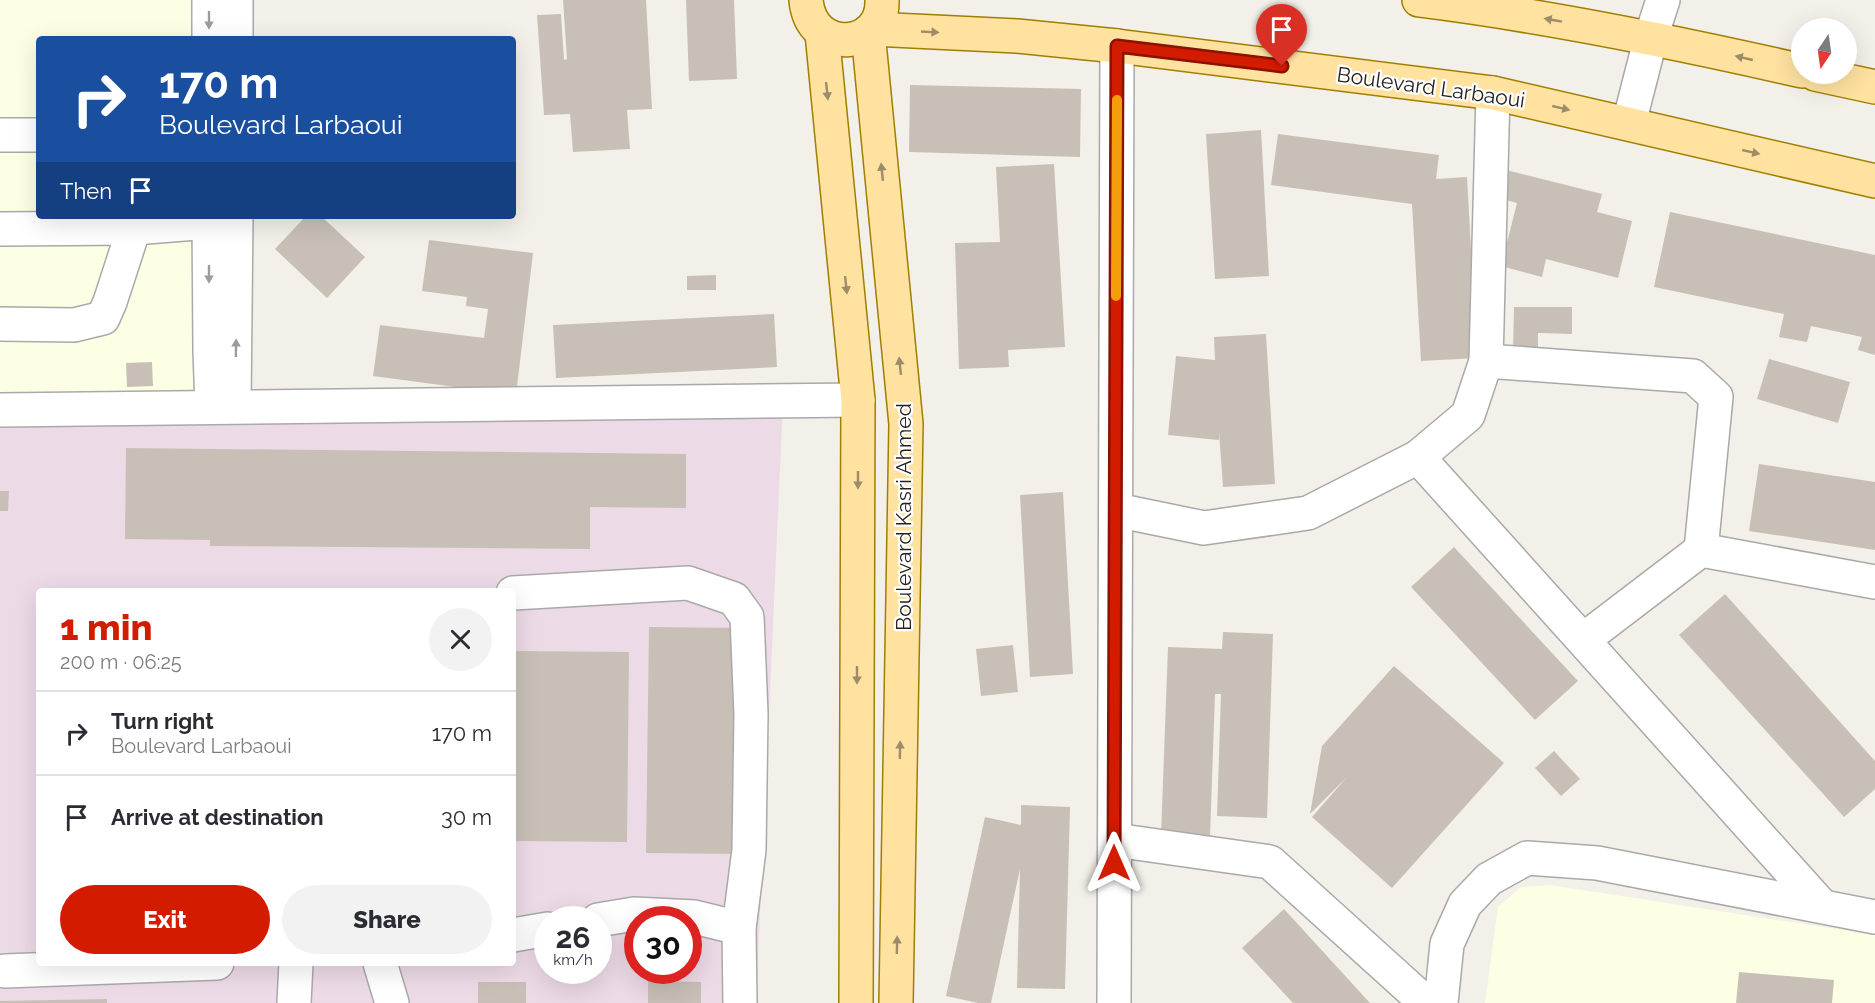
<!DOCTYPE html>
<meta charset="utf-8">
<style>
body{margin:0;font-family:Raleway,sans-serif;background:#f2f2f3;color:#2b2b33;height:100vh;display:flex;flex-direction:column;font-size:22px;white-space:nowrap}
*{box-sizing:border-box;margin:0}
p{font-size:20px;color:#7c7c81}
.icon{flex:none;width:33px;height:33px;fill:none;stroke:currentColor;stroke-width:2;stroke-linecap:round;stroke-linejoin:round}
.map{position:relative;flex:1;overflow:hidden}
.side{position:absolute;left:36px;top:588px;width:480px;height:378px;display:flex;flex-direction:column;background:#fff;border-radius:6px;box-shadow:0 6px 24px #0002}
.side>*{flex:none}
.banner{position:absolute;left:36px;top:36px;width:480px;height:183px;border-radius:6px;box-shadow:0 6px 24px #0002;background:#1a4fa0;color:#fff;overflow:hidden}
.needle{width:39px;rotate:193deg}
.controls{position:absolute;left:1791px;top:18px;display:grid;gap:12px}
.controls a{display:grid;place-items:center;width:66px;height:66px;border-radius:50%;background:#fff;box-shadow:0 6px 24px #0002;font-size:30px}
.speed{position:absolute;left:534px;top:906px;display:flex;gap:12px;font-size:30px;font-weight:700;text-align:center}
.speed>*{display:grid;place-content:center;width:78px;height:78px;border-radius:50%;background:#fff;box-shadow:0 6px 24px #0002;line-height:1}
.speed small{font-size:15px;font-weight:400}
.speed .limit{border:9px solid #d22;background:#fff;color:#111}
.pin{position:absolute;display:grid;place-items:center;width:51px;height:51px;color:#fff;margin:-62px -26px;border-radius:50% 50% 50% 0;rotate:-45deg;box-shadow:0 0 6px #0007}
.pin .icon{rotate:45deg}
.me{position:absolute;width:66px;margin:-33px;rotate:0deg;stroke-linejoin:round;filter:drop-shadow(0 0 4px #0008)}
.turn{display:flex;align-items:center;gap:21px;height:126px;padding:0 24px;font-size:27px}
.turn .icon{width:78px;height:78px;stroke-width:2.5}
.turn b{display:block;font-size:42px;line-height:51px}
.then{display:flex;align-items:center;height:57px;padding:0 24px;background:#0003;gap:12px;font-size:22px}
.round{display:grid;place-items:center;flex:none;width:63px;height:63px;border-radius:32px;background:#f2f2f3}
.summary{display:flex;align-items:center;justify-content:space-between;height:102px;padding:0 24px}
h1{font-size:36px;font-weight:800;line-height:45px;color:#d31b00}
.primary-button{display:flex;gap:12px;margin-top:auto;padding:12px 24px}
.primary-button a{flex:1;height:69px;border-radius:36px;background:#d31b00;color:#fff;font-size:24px;font-weight:800;line-height:69px;text-align:center}
.primary-button a+a{background:#f2f2f3;color:#2b2b33}
ul{padding:0;list-style:none}
li{display:flex;align-items:center;gap:18px;height:84px;padding:0 24px;border-top:2px solid #e1e1e2}
li div{flex:1}
li b{display:block;font-size:22px}
li em{font-style:normal}
.map>svg:first-child{display:block}
</style>
<div class="map">
<svg width="1875" height="1003" viewBox="0 0 1875 1003">
<rect width="100%" height="100%" fill="#f2f0e8"/>
<path fill="#ecdae6" fill-rule="evenodd" d="M783,401l-27,602h-756v-593zM39,591h474v372h-474zM548,920h50v50h-50zM638,920h50v50h-50z"/>
<g fill="#fcffe4">
<path d="M0,0h203l-1,39h-163v177h161l-2,176h-198z"/>
<path d="M1550,885l325,50v68h-390l13,-96 23,-20z"/>
</g>
<g fill="#c8c0b7">
<path d="M563,0h83l6,109 -25,1 3,39 -57,3 -3,-38 -26,1 -7,-100 24,-1 3,46 3,-1z"/>
<path d="M686,0h48l3,79 -48,2z"/>
<path d="M910,85l171,4 -1,68 -171,-5z"/>
<path d="M1261,130l8,146 -54,3 -9,-145z"/>
<path d="M1278,134l161,21 -3,24 31,-2 10,181 -56,3 -9,-157 -141,-19z"/>
<path d="M1054,164l11,183 -57,3 1,17 -50,2 -4,-126 45,-1 -4,-75z"/>
<path d="M1502,169l100,25 -5,18 35,9 -14,57 -72,-19 -4,18 -41,-11 16,-63 -22,-6z"/>
<path d="M1670,212l205,43v100l-17,-5 4,-13 -51,-11 -4,16 -28,-5 5,-23 -130,-27z"/>
<path d="M306,216h15l44,41 -38,41 -52,-49z"/>
<path d="M429,240l104,13 -17,142 -143,-19 7,-51 104,13 4,-29 -22,-3 1,-9 -45,-6z"/>
<path d="M716,275v15h-29v-14z"/>
<path d="M1514,307h58v27l-34,-1v20l-25,-1z"/>
<path d="M774,314l3,53 -221,11 -3,-53z"/>
<path d="M1266,334l9,150 -52,3 -4,-55v8l-51,-5 8,-79 39,4 -1,-23z"/>
<path d="M1769,359l81,23 -12,41 -81,-24z"/>
<path d="M152,362l1,24 -26,1 -1,-24z"/>
<path d="M126,448l560,6v54l-96,-1v42l-380,-3v-6l-85,-1z"/>
<path d="M1759,464l116,18v68l-126,-19z"/>
<path d="M0,491h9l-1,20h-8z"/>
<path d="M1063,492l10,182 -43,3 -10,-182z"/>
<path d="M1454,547l124,134 -43,39 -124,-133z"/>
<path d="M1725,594l150,167v28l-31,28 -165,-182z"/>
<path d="M649,627l95,1 -1,226 -97,-1z"/>
<path d="M1223,632l50,2 -6,184 -50,-2 4,-122h-6l-5,143 -49,-2 7,-188 54,2z"/>
<path d="M1013,645l5,47 -37,4 -5,-47z"/>
<path d="M513,651l116,1 -2,190 -114,-1z"/>
<path d="M1394,666l110,97 -112,125 -80,-71 35,-40 -37,37 12,-68z"/>
<path d="M1554,751l26,28 -19,17 -26,-28z"/>
<path d="M1021,805l49,2 -5,182 -48,-1 3,-119 -29,134h-13l-32,-7 39,-179 36,8z"/>
<path d="M1284,909l86,94h-77l-51,-55z"/>
<path d="M1739,972l95,8 -2,23h-96z"/>
<path d="M648,981l53,1v21h-53z"/>
<rect x="478" y="982" width="48" height="21"/>
<path d="M107,999v4h-107v-2z"/>
</g>
<g fill="none" stroke-linecap="round" stroke-linejoin="round">
<defs>
<g id="minor">
<path d="M209,0v39"/>
<path d="M236,0v39"/>
<path d="M1629,123l22,-86 12,-37"/>
<path d="M0,135h39"/>
<path d="M209,216l1,134 2,57"/>
<path d="M0,229l134,-1 75,-6"/>
<path d="M0,324l74,1 29,-7 7,-16 24,-74 -6,-12"/>
<path d="M1486,361l207,15 23,21 -15,153"/>
<path d="M234,406l2,-190"/>
<path d="M0,410l858,-10"/>
<path d="M1418,457l404,449"/>
<path d="M1116,510l88,18 104,-15 110,-56 50,-42 18,-54 7,-268"/>
<path d="M513,593l175,-10 46,16 13,18 4,97 -2,136 -10,78"/>
<path d="M1583,640l118,-90 174,32"/>
<path d="M1115,840l155,22 156,141"/>
<path d="M598,920l36,-6 60,3 45,11 1,75"/>
<path d="M513,935l35,-6"/>
<path d="M380,963l12,40"/>
<path d="M5,971l212,-8"/>
<path d="M294,1003l2,-40"/>
<path d="M1114,1003l3,-957"/>
<path d="M1441,1003l6,-59 18,-40 24,-25 38,-21 70,5 278,54"/>
</g>
<g id="major">
<path d="M806,0c5,56 78,50 76,0"/>
<path d="M1419,0c129,16 256,42 383,71"/>
<path d="M872,29l145,7 100,10 376,47 382,88"/>
<path d="M868,32l38,392 -10,579"/>
<path d="M822,33l36,367 -2,603"/>
<path d="M1815,74l60,13"/>
</g>
</defs>
<use href="#minor" stroke="#a9a9a9" stroke-width="36"/>
<use href="#major" stroke="#9f7f00" stroke-width="36"/>
<use href="#minor" stroke="#fff" stroke-width="33"/>
<use href="#major" stroke="#ffe2a0" stroke-width="33"/>
</g>
<defs><path id="oneway-solid" d="M-6-.8H1V-3.2L6.5 0L1 3.2V.8H-6Z" transform="scale(1.5)"/></defs>
<g fill="#9c9c9c">
<use href="#oneway-solid" transform="translate(209 20) rotate(90)"/>
<use href="#oneway-solid" transform="translate(209 274) rotate(90)"/>
<use href="#oneway-solid" transform="translate(236 348) rotate(-89)"/>
</g>
<g fill="#9c8c67">
<use href="#oneway-solid" transform="translate(1553 20) rotate(-170)"/>
<use href="#oneway-solid" transform="translate(930 32) rotate(3)"/>
<use href="#oneway-solid" transform="translate(1744 58) rotate(-167)"/>
<use href="#oneway-solid" transform="translate(827 91) rotate(84)"/>
<use href="#oneway-solid" transform="translate(1561 108) rotate(13)"/>
<use href="#oneway-solid" transform="translate(1751 152) rotate(13)"/>
<use href="#oneway-solid" transform="translate(882 172) rotate(-96)"/>
<use href="#oneway-solid" transform="translate(846 285) rotate(84)"/>
<use href="#oneway-solid" transform="translate(900 366) rotate(-96)"/>
<use href="#oneway-solid" transform="translate(858 480) rotate(90)"/>
<use href="#oneway-solid" transform="translate(857 675) rotate(90)"/>
<use href="#oneway-solid" transform="translate(900 750) rotate(-89)"/>
<use href="#oneway-solid" transform="translate(897 945) rotate(-89)"/>
</g>
<g fill="none" stroke-linecap="round" stroke-linejoin="round">
<defs>
<path id="route" d="M1114,863l3,-817 165,20"/>
</defs>
<use href="#route" stroke="#891200" stroke-width="15"/>
<use href="#route" stroke="#d31b00" stroke-width="10"/>
<path stroke="#f59e0b" stroke-width="10" d="M1116,296l1,-196"/>
</g>
<g text-anchor="middle" dominant-baseline="central" stroke-width="4.5" stroke-linejoin="round" paint-order="stroke">
<g font-size="21" fill="#222" stroke="#fff">
<text transform="translate(1431 87) rotate(8)">Boulevard Larbaoui</text>
<text transform="translate(903 517) rotate(-90)">Boulevard Kasri Ahmed</text>
</g>
</g>
</svg>
<div class="controls">
<a><svg class="needle" viewBox="-14 -14 28 28"><path d="M0-13l5 13h-10z" fill="#e53935"/><path d="M0 13l5-13h-10z" fill="#7c7c81"/></svg></a>
</div>
<div class="speed"><div>26<small>km/h</small></div><div class="limit">30</div></div>
<div class="pin" style="left:1282px;top:66px;background:#d93025"><svg class="icon" aria-label="arrive" viewBox="0 0 24 24"><path d="M6 21V4h12l-3 4 3 4H6"/></svg></div>
<svg class="me" style="left:1114px;top:863px" viewBox="-20 -20 40 40"><path d="M0-17L14 15 0 8-14 15z" fill="#d31b00" stroke="#fff" stroke-width="4"/></svg>
<div class="banner">
<div class="turn"><svg class="icon" aria-label="right" viewBox="0 0 24 24"><path d="M7 20v-9h11M14 6l5 5-5 5"/></svg><div><b>170 m</b>Boulevard Larbaoui</div></div>
<div class="then">Then<svg class="icon" aria-label="arrive" viewBox="0 0 24 24"><path d="M6 21V4h12l-3 4 3 4H6"/></svg></div>
</div>
<section class="side">
<div class="summary"><div><h1>1 min</h1><p>200 m · 06:25</p></div><a class="round"><svg class="icon" aria-label="close" viewBox="0 0 24 24"><path d="M6 6l12 12M18 6L6 18"/></svg></a></div>
<ul>
<li><svg class="icon" aria-label="right" viewBox="0 0 24 24"><path d="M7 20v-9h11M14 6l5 5-5 5"/></svg><div><b>Turn right</b><p>Boulevard Larbaoui</p></div><em>170 m</em></li>
<li><svg class="icon" aria-label="arrive" viewBox="0 0 24 24"><path d="M6 21V4h12l-3 4 3 4H6"/></svg><div><b>Arrive at destination</b></div><em>30 m</em></li>
</ul>
<div class="primary-button"><a>Exit</a><a>Share</a></div>
</section>
</div>
